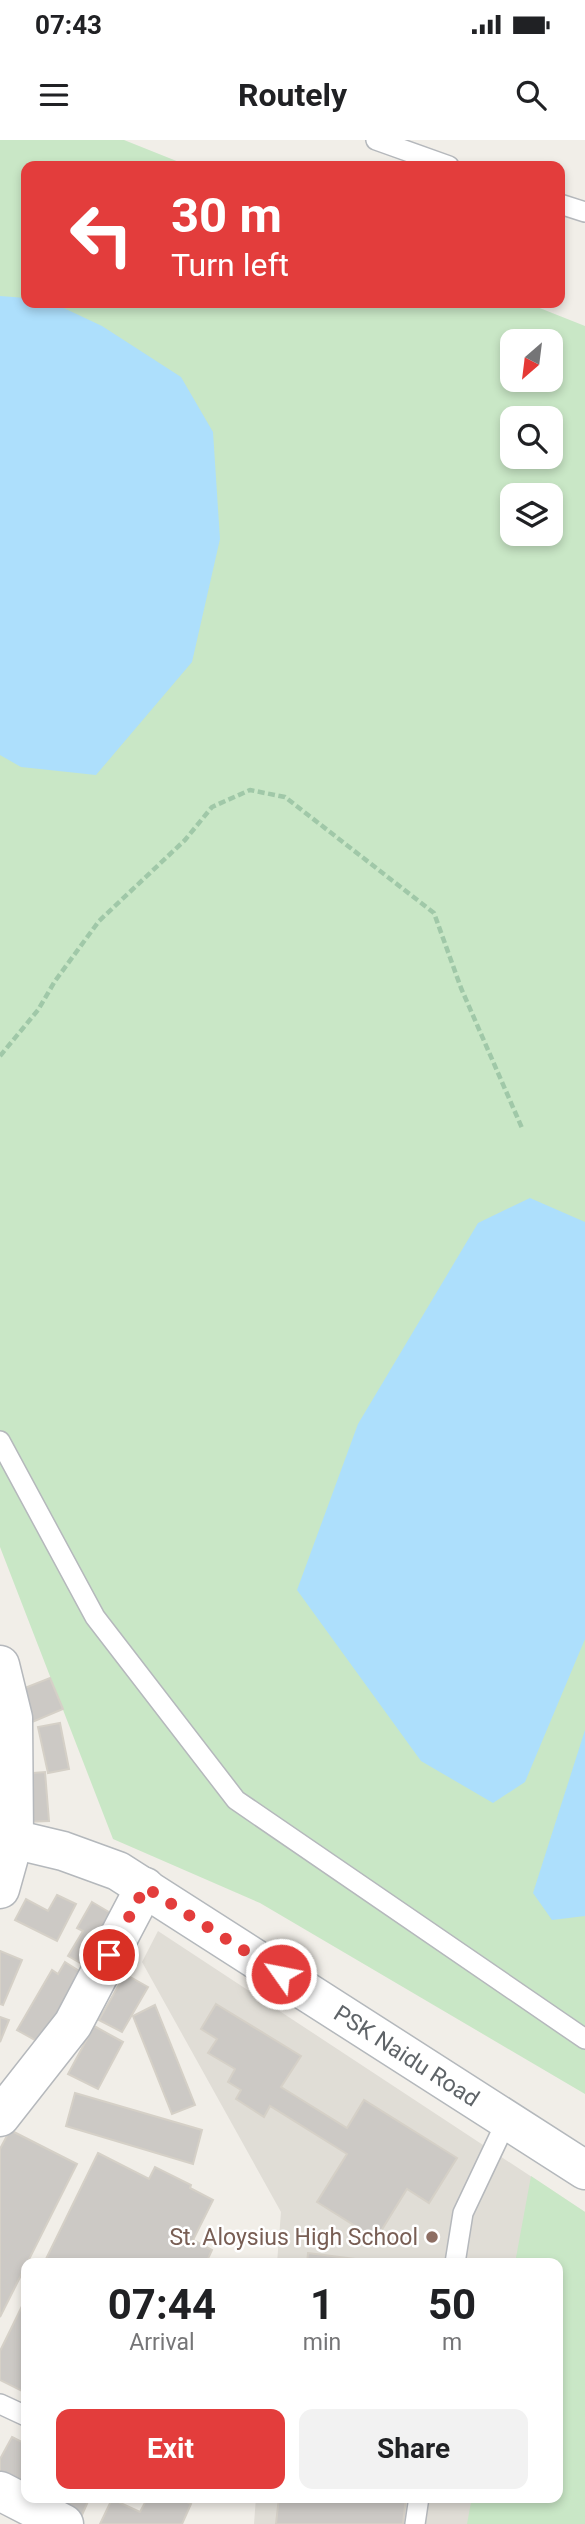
<!DOCTYPE html>
<style>
body{margin:0;font-family:Roboto,sans-serif;background:#f2f2f2;color:#202124;height:100vh;display:flex;flex-direction:column;font-size:26px;white-space:nowrap}
*{box-sizing:border-box;margin:0}
p{font-size:23px;color:#757577}
.icon{flex:none;width:38px;height:38px;fill:none;stroke:currentColor;stroke-width:2;stroke-linecap:round;stroke-linejoin:round}
.map{position:relative;flex:1;overflow:hidden}
.panel{position:absolute;left:21px;top:2118px;width:542px;height:245px;display:flex;flex-direction:column;background:#fff;border-radius:14px;box-shadow:0 4px 10px #0003}
.panel>*{flex:none}
.banner{position:absolute;left:21px;top:21px;width:544px;height:147px;border-radius:14px;box-shadow:0 4px 10px #0003;background:#e33d3c;color:#fff;overflow:hidden}
.needle{width:46px;rotate:208deg}
.buttons{position:absolute;left:500px;top:189px;display:grid;gap:14px}
.buttons a{display:grid;place-items:center;width:63px;height:63px;border-radius:14px;background:#fff;box-shadow:0 4px 10px #0003;font-size:35px}
.pin{position:absolute;display:grid;place-items:center;width:60px;height:60px;color:#fff;margin:-30px;border:4px solid #fff;border-radius:50%;box-shadow:0 2px 7px #0007}
.me{position:absolute;width:77px;margin:-38px;rotate:303deg;stroke-linejoin:round;filter:drop-shadow(0 0 5px #0008)}
.turn{display:flex;align-items:center;gap:24px;height:147px;padding:0 35px;font-size:32px}
.turn .icon{width:91px;height:91px;stroke-width:2.5}
.turn b{display:block;font-size:49px;line-height:60px}
.eta{display:flex;justify-content:space-evenly;align-items:center;height:119px;text-align:center}
.eta b{font-size:42px;font-weight:700;line-height:49px}
.primary-button{display:flex;gap:14px;margin-top:auto;padding:14px 35px}
.primary-button a{flex:1;height:80px;border-radius:14px;background:#e33d3c;color:#fff;font-size:28px;font-weight:700;line-height:80px;text-align:center}
.primary-button a+a{background:#f2f2f2;color:#202124}
.status{display:flex;justify-content:space-between;align-items:center;height:49px;padding:0 35px;background:#fff;direction:ltr}
.status svg{height:19px;fill:currentColor}
header{display:flex;justify-content:space-between;align-items:center;height:91px;padding:0 35px;background:#fff;font-size:32px;font-weight:700}
.map>svg:first-child{display:block}
</style>
<div class="status"><b>07:43</b><svg viewBox="0 0 49 12"><path d="M0 12V9h3v3zM5 12V6h3v6zM10 12V3h3v9zM15 12V0h3v12zM26 1h20v11H26zM47 4h2v5h-2z"/></svg></div>
<header><svg class="icon" aria-label="menu" viewBox="0 0 24 24"><path d="M4 6h16M4 12h16M4 18h16"/></svg>Routely<svg class="icon" aria-label="search" viewBox="0 0 24 24"><circle cx="10" cy="10" r="6"/><path d="M15 15l6 6"/></svg></header>
<div class="map">
<svg width="585" height="2384" viewBox="0 0 585 2384">
<rect width="100%" height="100%" fill="#f1eee8"/>
<path fill="#e0ddd6" d="M158,1791l427,281v312h-331l2,-27h302v-234h-281l4,-51 -139,-250z"/>
<g fill="#c9e7c6" fill-rule="evenodd">
<path d="M0,0h124l65,26h-163v137h501l58,23v1768l-325,-191 -147,-64 -113,-292zM513,201h38v39h-38zM513,278h38v39h-38zM513,355h38v39h-38z"/>
<path d="M531,2036l54,36v312h-118l5,-27h86v-234h-43z"/>
</g>
<g fill="#addffc">
<path d="M0,156l26,2v5h27l49,23 79,51 32,55 7,107 -28,123 -96,113 -75,-8 -21,-12z"/>
<path d="M530,1058l55,24v417l-60,143 -32,21 -72,-42 -124,-171 61,-166 120,-201z"/>
<path d="M585,1590v186l-33,4 -19,-27z"/>
</g>
<g fill="#ccc9c5" stroke="#d5d0c7" stroke-width="2">
<path d="M50,1538l13,31 -33,14 -13,-32z"/>
<path d="M60,1583l9,46 -21,4 -10,-46z"/>
<path d="M45,1632l4,49 -25,1 -4,-48z"/>
<path d="M57,1755l19,9 -19,37 -42,-21 11,-21 22,12z"/>
<path d="M92,1762l27,16 -30,50 -21,-12 15,-25 -6,-3z"/>
<path d="M0,1811l22,9 -19,45 -3,-1z"/>
<path d="M65,1822l19,12 -42,70 -25,-14 35,-60 6,4z"/>
<path d="M125,1834l23,13 -26,45 -23,-12z"/>
<path d="M216,1864l85,52 -20,31 66,41 17,-28 93,58 -28,45 -22,-14 -31,50 -59,-37 30,-48 -77,-48 -6,11 -28,-18 5,-9 -13,-8 7,-13 -27,-16 9,-14 -16,-10z"/>
<path d="M155,1865l40,100 -23,9 -39,-98z"/>
<path d="M0,1877l9,3 -9,22z"/>
<path d="M94,1886l29,16 -25,47 -30,-15z"/>
<path d="M75,1953l127,37 -9,34 -127,-38z"/>
<path d="M10,1990l67,34 -77,153v-168z"/>
<path d="M98,2013l51,26 6,-12 36,18 -1,3 23,12 -20,40 19,10 -6,13h-162z"/>
<path d="M308,2113l79,10h-80z"/>
<path d="M26,2158v95l-26,-13v-29z"/>
<path d="M12,2297l14,7v40l-26,3v-28z"/>
<path d="M38,2357h52l-12,27z"/>
<path d="M148,2357h29l14,7 -9,20h-82l12,-25 28,13z"/>
<path d="M279,2357h127l-3,27h-127z"/>
</g>
<g fill="none" stroke-linecap="round" stroke-linejoin="round">
<defs>
<g id="lane">
<path d="M376,0l73,26"/>
<path d="M560,64l25,8"/>
<path d="M0,1301l95,176 141,183 349,239"/>
<path d="M455,2123l8,-50 44,-93"/>
<path d="M0,2264l26,12"/>
<path d="M415,2384l4,-27"/>
</g>
<g id="street">
<path d="M0,1525l13,53 1,121 -14,50"/>
<path d="M0,1977l73,-93 72,-137"/>
<path d="M0,2351l64,33"/>
</g>
<g id="secondary">
<path id="s1" d="M0,1696l63,15 55,20 467,299"/>
</g>
</defs>
<use href="#lane" stroke="#b5b8bc" stroke-width="22"/>
<use href="#street" stroke="#b5b8bc" stroke-width="41"/>
<use href="#secondary" stroke="#b4b8bc" stroke-width="41"/>
<path stroke="#a0c8a8" stroke-width="4.5" stroke-dasharray="7 3.5" stroke-linecap="butt" d="M0,916l38,-46 17,-29 44,-60 86,-81 27,-33 38,-17 35,7 149,116 27,75 61,140"/>
<use href="#lane" stroke="#fff" stroke-width="19"/>
<use href="#street" stroke="#fff" stroke-width="38"/>
<use href="#secondary" stroke="#fff" stroke-width="38"/>
</g>
<g fill="none" stroke-linecap="round" stroke-linejoin="round">
<path stroke="#e33d3c" stroke-width="12" stroke-dasharray="0 21.6" d="M109,1815l36,-68 136,87"/>
</g>
<circle fill="#8d6e63" stroke="#fff" stroke-width="2.5" cx="432" cy="2097" r="7"/>
<g text-anchor="middle" dominant-baseline="central" stroke-width="5" stroke-linejoin="round" paint-order="stroke">
<g font-size="23" fill="#5f6468" stroke="#fff">
<text stroke="none"><textPath href="#s1" startOffset="466">PSK Naidu Road</textPath></text>
</g>
<g font-size="23" fill="#785e54" stroke="#fff" text-anchor="end">
<text x="418" y="2097">St. Aloysius High School</text>
</g>
</g>
</svg>
<div class="buttons">
<a><svg class="needle" viewBox="-14 -14 28 28"><path d="M0-13l5 13h-10z" fill="#e53935"/><path d="M0 13l5-13h-10z" fill="#757577"/></svg></a>
<a><svg class="icon" aria-label="search" viewBox="0 0 24 24"><circle cx="10" cy="10" r="6"/><path d="M15 15l6 6"/></svg></a>
<a><svg class="icon" aria-label="layers" viewBox="0 0 24 24"><path d="M12 4l9 5-9 5-9-5zM3 14l9 5 9-5"/></svg></a>
</div>
<div class="pin" style="left:109px;top:1815px;background:#d93025"><svg class="icon" aria-label="arrive" viewBox="0 0 24 24"><path d="M6 21V4h12l-3 4 3 4H6"/></svg></div>
<svg class="me" style="left:281px;top:1834px" viewBox="-20 -20 40 40"><circle r="17" fill="#e33d3c" stroke="#fff" stroke-width="3"/><path d="M0-11L8 9 0 5-8 9z" fill="#fff"/></svg>
<div class="banner">
<div class="turn"><svg class="icon" aria-label="left" viewBox="0 0 24 24"><path d="M17 20v-9H6M10 6l-5 5 5 5"/></svg><div><b>30 m</b>Turn left</div></div>
</div>
<section class="panel">
<div class="eta">
<div><b>07:44</b><p>Arrival</p></div>
<div><b>1</b><p>min</p></div>
<div><b>50</b><p>m</p></div>
</div>
<div class="primary-button"><a>Exit</a><a>Share</a></div>
</section>
</div>
